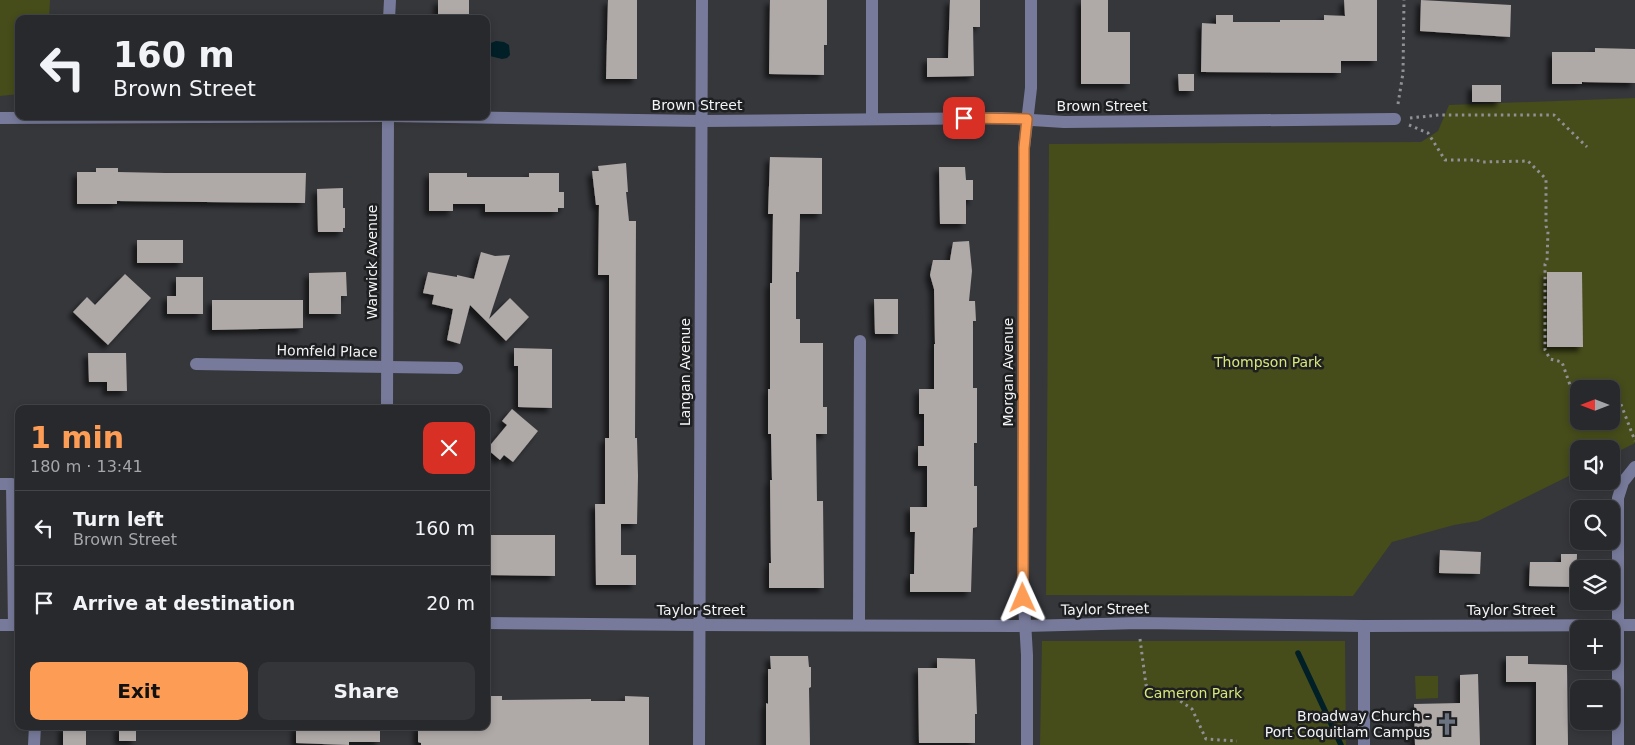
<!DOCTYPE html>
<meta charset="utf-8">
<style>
body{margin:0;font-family:"DejaVu Sans",sans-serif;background:#343538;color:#f1f3f6;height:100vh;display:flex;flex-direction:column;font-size:19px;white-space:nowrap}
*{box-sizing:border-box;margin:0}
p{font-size:16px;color:#a5a6a9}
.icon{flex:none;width:28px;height:28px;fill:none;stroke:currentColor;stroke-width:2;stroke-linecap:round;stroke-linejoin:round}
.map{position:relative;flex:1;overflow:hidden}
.details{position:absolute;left:15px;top:405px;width:475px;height:325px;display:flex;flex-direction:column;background:#28292c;border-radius:10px;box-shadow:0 2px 8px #0003,0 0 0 1px #444548}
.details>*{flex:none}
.hud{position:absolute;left:15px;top:15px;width:475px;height:105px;border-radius:10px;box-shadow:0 2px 8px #0003,0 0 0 1px #444548;background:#28292c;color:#f1f3f6;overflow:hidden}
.needle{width:32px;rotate:270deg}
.tools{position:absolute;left:1570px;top:380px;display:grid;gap:10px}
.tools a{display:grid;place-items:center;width:50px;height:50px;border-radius:10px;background:#28292c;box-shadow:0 2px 8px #0003,0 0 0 1px #444548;font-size:25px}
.pin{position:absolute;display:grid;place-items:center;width:42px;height:42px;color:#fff;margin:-21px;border-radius:10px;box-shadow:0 2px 8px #0006}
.me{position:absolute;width:55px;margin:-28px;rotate:359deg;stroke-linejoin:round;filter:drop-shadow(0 0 4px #0008)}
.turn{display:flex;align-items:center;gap:18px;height:105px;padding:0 15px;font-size:22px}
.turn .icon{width:65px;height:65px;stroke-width:2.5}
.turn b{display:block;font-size:35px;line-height:42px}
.round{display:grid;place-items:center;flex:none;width:52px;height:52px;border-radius:10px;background:#343538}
.summary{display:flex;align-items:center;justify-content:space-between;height:85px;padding:0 15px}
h1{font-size:30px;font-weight:800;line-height:38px;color:#fd9d55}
.action{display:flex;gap:10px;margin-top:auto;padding:10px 15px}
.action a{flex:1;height:58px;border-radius:10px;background:#fd9d55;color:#111;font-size:20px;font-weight:800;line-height:58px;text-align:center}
.action a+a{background:#343538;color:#f1f3f6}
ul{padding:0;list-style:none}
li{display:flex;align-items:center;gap:15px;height:75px;padding:0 15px;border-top:1px solid #444548}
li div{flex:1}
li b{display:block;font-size:19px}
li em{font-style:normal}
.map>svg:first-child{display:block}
</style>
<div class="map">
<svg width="1635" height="745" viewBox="0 0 1635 745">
<defs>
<filter id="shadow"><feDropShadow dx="-4.5" dy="4.5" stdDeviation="2.5" flood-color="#0009"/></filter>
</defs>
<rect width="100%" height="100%" fill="#36373b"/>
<g fill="#464c1a" fill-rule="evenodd">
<path d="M0,0h50l-1,19h-30v75l-19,2z"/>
<path d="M1635,98v345l-24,12v-6h-32v22l-101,50 -24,4 -62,17 -39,54 -307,-1 3,-451 372,-2 17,-11 11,-26zM1579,389h32v32h-32z"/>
<path d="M1042,641h303l1,104h-306z"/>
<path d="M1415,676h23v22l-22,1z"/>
</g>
<path fill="#001f27" d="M496,41l8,1 5,3 1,10 -3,3 -5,1 -12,-3 -4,3v-14z"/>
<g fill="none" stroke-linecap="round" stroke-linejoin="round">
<path stroke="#001f27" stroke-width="5.5" d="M1298,653l43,92"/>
</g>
<g fill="#afa9a7" filter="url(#shadow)">
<path d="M438,0h31v17l-31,-1z"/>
<path d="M608,0h29v79h-31z"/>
<path d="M770,0h57v45h-3v30l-55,-1z"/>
<path d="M950,0h30v27h-7l1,49 -47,1v-19h21z"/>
<path d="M1081,0h27v32h22v52h-49z"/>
<path d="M1344,0h33v61h-36v12l-140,-1 1,-49 14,1v-9h17v7h47v-2h44v-5l21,1z"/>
<path d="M1421,0l90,5 -1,32 -90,-6z"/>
<path d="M1595,48l40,1v34l-53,-1v2h-30v-32h43z"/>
<path d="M1178,74h16v17h-15z"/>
<rect x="1472" y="85" width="29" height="17"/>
<path d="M770,157l52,1v56h-22l-1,58h-3v47h4v24h23v64h4v27h-11l1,67h6l1,87h-55v-25h2l-1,-83h2l-1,-46h-3v-45h2v-106h2l1,-69h-5z"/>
<path d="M626,163l2,29h-2l3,29h7l-1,217h2l1,38 -1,48h-16v31h15v30h-40l-1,-81h10v-66h4v-163h-11l1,-70h-3l-4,-34h7l-1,-5z"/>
<path d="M939,167h26l1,13h7v20h-7v24h-26z"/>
<path d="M96,168h22v4l47,1h141l-1,30 -188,-2v3h-40v-32h19z"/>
<path d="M429,173h38v4h62v-4h30v19h5v16h-6v4h-73v-8h-32v7h-24z"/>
<path d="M343,188v20h2v20h-2v4h-25l-1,-43z"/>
<rect x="137" y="240" width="46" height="23"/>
<path d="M969,241l3,30 -3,30h6l1,20h-3v67h4v55h-3v43h3v41l-4,1 -2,64h-61v-18h4l1,-42h-5v-25h17v-41h-9v-20h6v-32h-5v-25h15v-45h1l-1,-55 -4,-14 3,-15h17l3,-18z"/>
<path d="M481,252l14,4 15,-1 -21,64 21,-21 19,19 -23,24 -36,-36 -10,39 -13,-4 6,-31 -21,-5 2,-9 -11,-2 5,-21 29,5v-2l17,4z"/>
<path d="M346,272l1,24h-6v18h-32v-41z"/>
<path d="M1547,272h35l1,75h-36z"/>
<path d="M125,274l26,24 -43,47 -35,-33 14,-15 8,8z"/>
<path d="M176,277h27v37h-36v-18h9z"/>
<path d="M874,299h24v35h-23z"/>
<path d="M212,300h91v28l-91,2z"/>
<path d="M514,348l38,1v59l-34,-1v-41h-4z"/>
<path d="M88,353h38l1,38h-20v-9h-18z"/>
<path d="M512,409l26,22 -25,31 -9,-7 -4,5 -13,-11 20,-24 -5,-4z"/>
<path d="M486,535h69v41l-69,-1z"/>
<path d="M1440,550l41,2 -1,22 -41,-1z"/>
<path d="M1561,554h16l-1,33 -47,-1 1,-24h31z"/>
<path d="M770,656h38l1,11h2v20l-2,1 1,57h-44v-42l2,1v-35h3z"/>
<path d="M1506,656h22v8l39,1 1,80h-32v-63h-30z"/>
<path d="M937,658l38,1 2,55h-2v29h-56l-1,-75h19z"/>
<path d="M1478,674l2,71h-65l-1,-41 46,-1v-28z"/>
<path d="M486,696h16v4l89,-1v2h34v-5l24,1v48h-228v-2l-3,-1v-16h68z"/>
<rect x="63" y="726" width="23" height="19"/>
<rect x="119" y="726" width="17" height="15"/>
<path d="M296,726h84v16h-31v3l-53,-2z"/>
</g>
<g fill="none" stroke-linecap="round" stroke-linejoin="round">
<g stroke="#909195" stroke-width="3" stroke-dasharray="2.5 4" stroke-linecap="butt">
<path d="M1398,104l5,-31 1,-73"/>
<path d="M1410,118l29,-3h115l33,32"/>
<path d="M1409,125l19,8 17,27h31l6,2 46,-1 18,18v47l2,5 -1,30 -2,3v86l5,9 12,3 9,26"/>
<path d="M1614,386l21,55"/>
<path d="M1140,639l6,46 24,9 22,15 14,30 31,2"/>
</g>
<g stroke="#777a9a" stroke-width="12">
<path d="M389,19l1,-19"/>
<path d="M0,118l388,-2 314,5 299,-3 63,4 331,-3"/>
<path d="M872,118v-118"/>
<path d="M196,364l261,4"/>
<path d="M387,409l1,-293"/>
<path d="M0,484h12l2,141"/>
<path d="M486,623l213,2 326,1 114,-3 225,3 271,-1"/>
<path d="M0,625h19"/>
<path d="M859,625l1,-284"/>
<path d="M1364,626v119"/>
<path d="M34,745l1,-19"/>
<path d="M699,745l3,-745"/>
<path d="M1027,745v-90l-4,-67 1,-440 7,-60v-88"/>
<path d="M1618,745v-247l5,-16 12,-15"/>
</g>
</g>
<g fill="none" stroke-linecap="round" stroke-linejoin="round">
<defs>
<path id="route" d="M964,118l63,1 -3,29 -1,450"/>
</defs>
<use href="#route" stroke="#a46637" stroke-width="12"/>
<use href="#route" stroke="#fd9d55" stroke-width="9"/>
</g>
<defs>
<symbol id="church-bare" viewBox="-9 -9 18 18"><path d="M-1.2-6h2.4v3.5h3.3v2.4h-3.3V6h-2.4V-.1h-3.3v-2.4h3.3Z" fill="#6b7280" stroke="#1e1f21" stroke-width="2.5" paint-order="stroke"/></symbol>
</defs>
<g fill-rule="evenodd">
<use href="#church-bare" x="1431" y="708" width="32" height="32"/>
</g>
<g text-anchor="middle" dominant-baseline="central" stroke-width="5" stroke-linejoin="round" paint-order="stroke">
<g font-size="14" fill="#f3f4f6" stroke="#1e1f21">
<text x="697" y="105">Brown Street</text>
<text x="1102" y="106">Brown Street</text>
<text transform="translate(372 262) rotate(-90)">Warwick Avenue</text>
<text transform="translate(327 351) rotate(1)">Homfeld Place</text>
<text transform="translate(685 372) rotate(-90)">Langan Avenue</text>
<text transform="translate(1008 372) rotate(-90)">Morgan Avenue</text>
<text transform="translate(1105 609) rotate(-1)">Taylor Street</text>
<text x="701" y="610">Taylor Street</text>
<text x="1511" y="610">Taylor Street</text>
</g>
<g font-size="14" fill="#d9e778" stroke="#1e1f21">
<text x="1268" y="362">Thompson Park</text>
<text x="1193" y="693">Cameron Park</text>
</g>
<g font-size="14" fill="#f3f4f6" stroke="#1e1f21" text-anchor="end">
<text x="1430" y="716">Broadway Church -<tspan x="1430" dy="16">Port Coquitlam Campus</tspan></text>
</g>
</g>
</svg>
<div class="tools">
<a><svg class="needle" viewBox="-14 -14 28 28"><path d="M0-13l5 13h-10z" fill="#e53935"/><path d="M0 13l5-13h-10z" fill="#a5a6a9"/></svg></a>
<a><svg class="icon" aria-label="sound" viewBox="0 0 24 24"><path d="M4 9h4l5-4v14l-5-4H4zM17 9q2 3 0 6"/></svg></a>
<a><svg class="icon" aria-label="search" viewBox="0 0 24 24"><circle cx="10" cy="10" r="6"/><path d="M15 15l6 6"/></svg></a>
<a><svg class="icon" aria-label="layers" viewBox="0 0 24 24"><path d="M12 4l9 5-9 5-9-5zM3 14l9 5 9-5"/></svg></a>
<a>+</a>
<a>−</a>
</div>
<div class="pin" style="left:964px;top:118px;background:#d93025"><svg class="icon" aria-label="arrive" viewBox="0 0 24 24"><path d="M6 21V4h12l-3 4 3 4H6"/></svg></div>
<svg class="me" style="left:1023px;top:598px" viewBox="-20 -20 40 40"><path d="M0-17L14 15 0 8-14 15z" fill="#fd9d55" stroke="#fff" stroke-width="4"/></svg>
<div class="hud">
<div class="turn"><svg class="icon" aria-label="left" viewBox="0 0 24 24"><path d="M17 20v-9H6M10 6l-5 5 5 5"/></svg><div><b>160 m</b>Brown Street</div></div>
</div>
<section class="details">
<div class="summary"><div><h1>1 min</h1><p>180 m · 13:41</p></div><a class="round" style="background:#d93025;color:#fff"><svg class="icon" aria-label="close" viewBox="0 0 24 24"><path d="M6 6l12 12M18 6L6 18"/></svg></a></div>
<ul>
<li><svg class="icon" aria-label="left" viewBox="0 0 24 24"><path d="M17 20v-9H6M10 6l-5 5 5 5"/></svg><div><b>Turn left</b><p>Brown Street</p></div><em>160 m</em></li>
<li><svg class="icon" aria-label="arrive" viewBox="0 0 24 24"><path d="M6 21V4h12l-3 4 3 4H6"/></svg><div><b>Arrive at destination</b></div><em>20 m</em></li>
</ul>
<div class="action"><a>Exit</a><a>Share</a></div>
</section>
</div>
